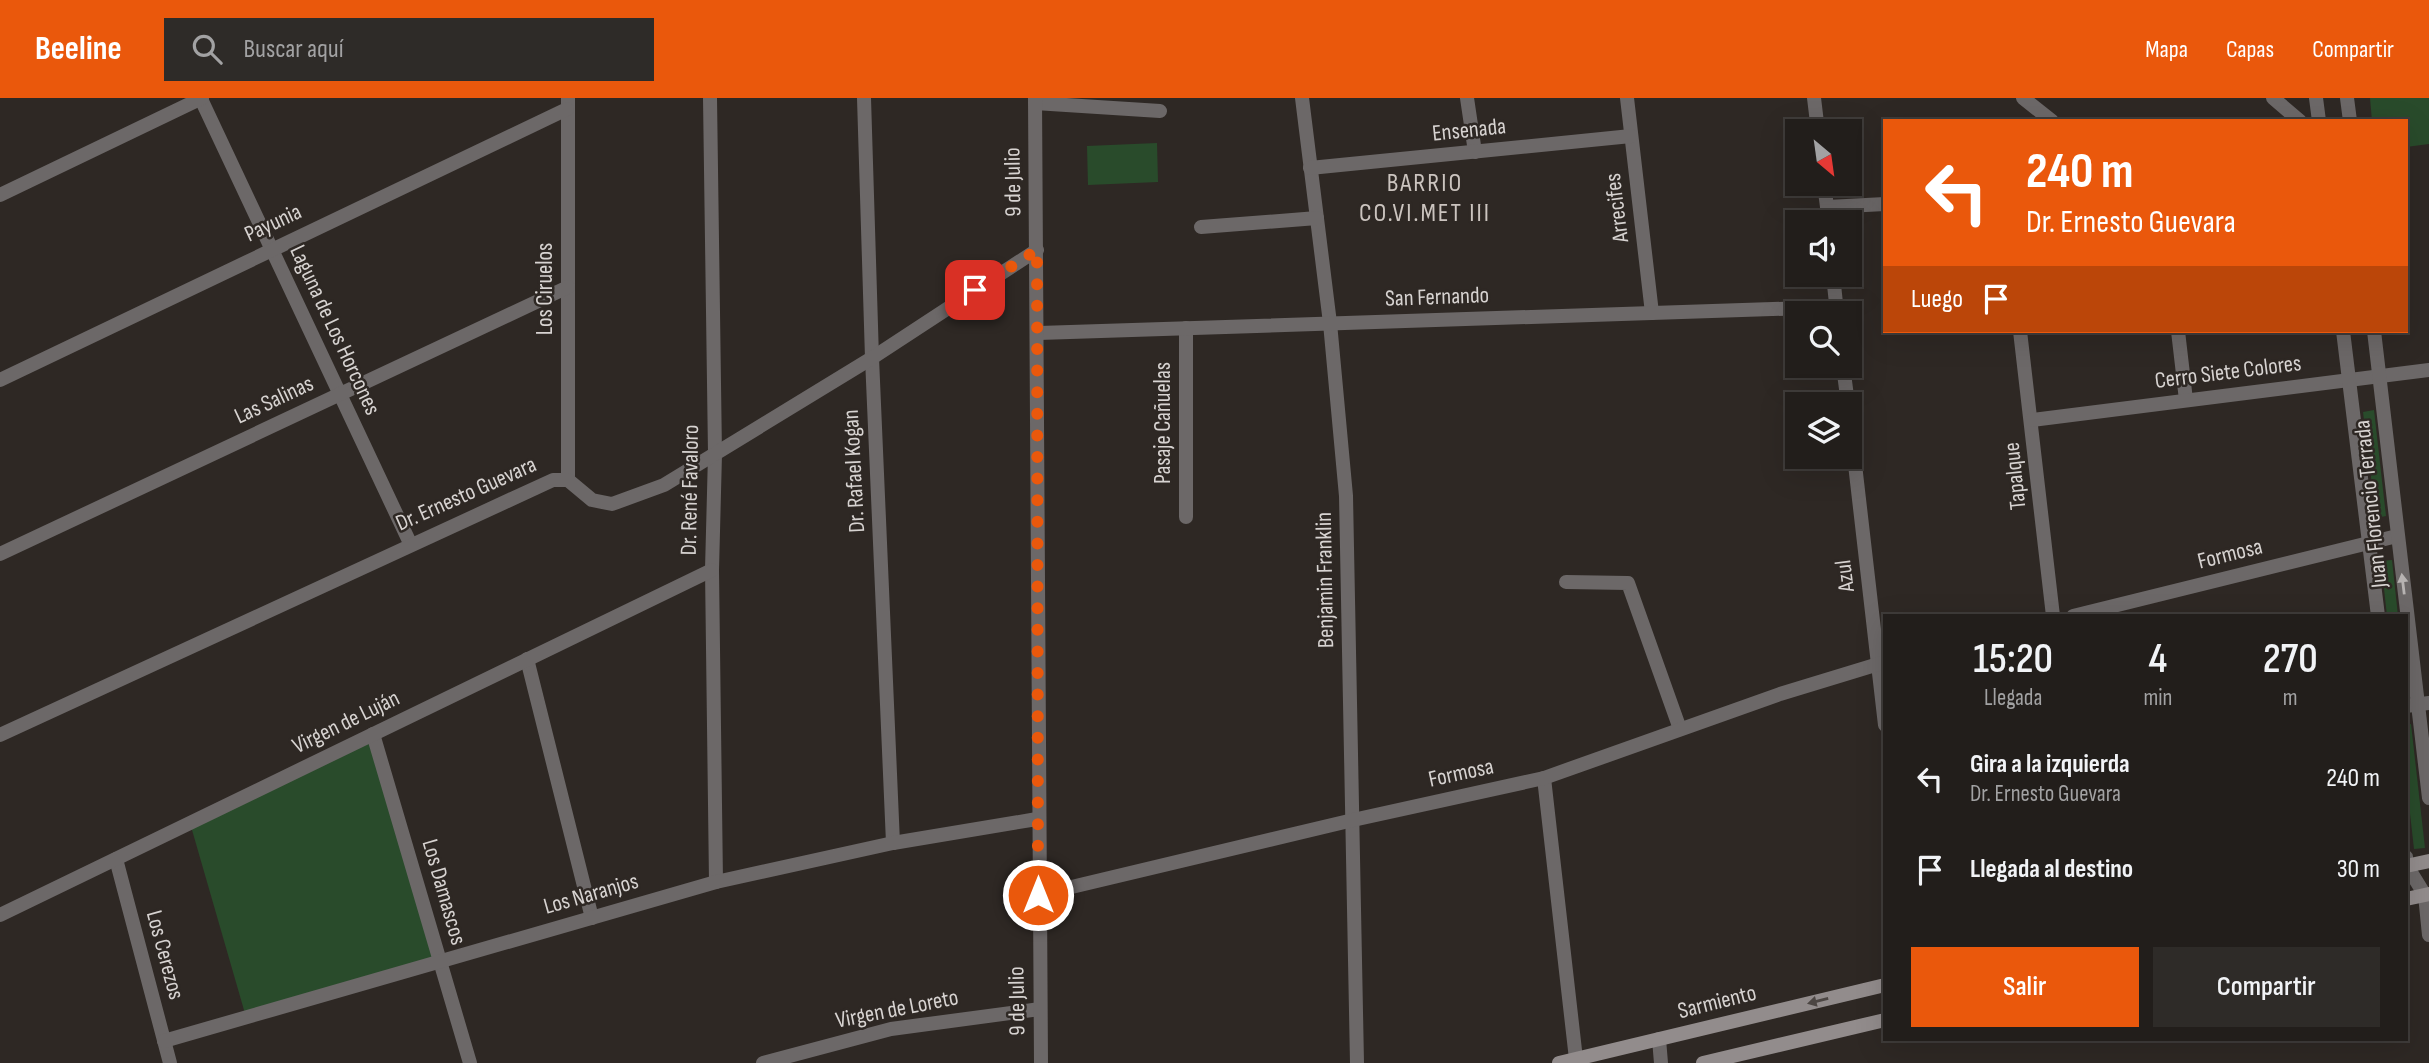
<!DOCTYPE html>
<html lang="es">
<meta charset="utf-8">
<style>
body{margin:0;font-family:"Sofia Sans Condensed",sans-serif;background:#2e2b28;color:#f1f3f6;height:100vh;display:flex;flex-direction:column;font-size:26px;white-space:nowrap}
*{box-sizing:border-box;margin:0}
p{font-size:23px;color:#a2a2a3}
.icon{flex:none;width:38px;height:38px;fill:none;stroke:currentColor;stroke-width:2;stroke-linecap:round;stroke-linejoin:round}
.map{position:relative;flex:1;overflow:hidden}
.side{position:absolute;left:1883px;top:516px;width:525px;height:427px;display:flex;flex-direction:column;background:#221e1b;border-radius:0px;box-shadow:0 7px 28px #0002,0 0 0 2px #3f3c3a}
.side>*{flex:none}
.hud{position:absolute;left:1883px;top:21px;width:525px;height:214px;border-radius:0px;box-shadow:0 7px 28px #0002,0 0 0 2px #3f3c3a;background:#ea580c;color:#fff;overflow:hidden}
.needle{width:46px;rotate:151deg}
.tools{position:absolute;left:1785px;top:21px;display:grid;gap:14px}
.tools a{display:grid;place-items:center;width:77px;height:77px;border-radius:0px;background:#221e1b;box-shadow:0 7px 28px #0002,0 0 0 2px #3f3c3a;font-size:35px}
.pin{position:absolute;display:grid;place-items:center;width:60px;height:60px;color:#fff;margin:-30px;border-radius:14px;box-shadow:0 4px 10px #0006}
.me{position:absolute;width:77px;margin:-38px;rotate:0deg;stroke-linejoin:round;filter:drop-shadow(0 0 5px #0008)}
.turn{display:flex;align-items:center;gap:24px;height:147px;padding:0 28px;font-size:32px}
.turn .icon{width:91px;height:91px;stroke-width:2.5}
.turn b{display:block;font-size:49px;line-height:60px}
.then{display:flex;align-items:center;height:66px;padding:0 28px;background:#0003;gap:14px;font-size:26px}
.eta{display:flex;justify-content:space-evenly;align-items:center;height:119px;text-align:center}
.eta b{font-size:42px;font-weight:600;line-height:49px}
.button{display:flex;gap:14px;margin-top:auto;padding:14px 28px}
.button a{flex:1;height:80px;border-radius:0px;background:#ea580c;color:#fff;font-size:28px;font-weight:600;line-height:80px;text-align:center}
.button a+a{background:#2e2b28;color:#f1f3f6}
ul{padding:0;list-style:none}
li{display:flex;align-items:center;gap:21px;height:91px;padding:0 28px}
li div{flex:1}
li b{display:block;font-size:26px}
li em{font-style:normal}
header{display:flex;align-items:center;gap:42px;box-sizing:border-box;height:98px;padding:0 35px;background:#ea580c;color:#fff}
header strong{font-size:33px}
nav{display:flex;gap:38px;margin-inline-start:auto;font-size:24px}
.search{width:490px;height:63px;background:#2e2b28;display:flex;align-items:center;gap:18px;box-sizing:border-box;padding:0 24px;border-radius:0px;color:#a2a2a3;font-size:26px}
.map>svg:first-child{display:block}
</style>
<header>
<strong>Beeline</strong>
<div class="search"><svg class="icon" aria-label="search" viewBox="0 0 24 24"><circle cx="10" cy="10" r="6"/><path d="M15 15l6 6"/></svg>Buscar aquí</div>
<nav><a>Mapa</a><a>Capas</a><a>Compartir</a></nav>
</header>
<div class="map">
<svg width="2429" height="965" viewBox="0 0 2429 965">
<rect width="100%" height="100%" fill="#2e2824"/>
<g fill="#294b2b">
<path d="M2370,0h59v46l-23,3v-26h-34z"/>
<path d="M1157,45l1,39 -70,3 -1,-39z"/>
<path d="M2374,312l12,106 -10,2 -13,-106z"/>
<path d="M2392,462l6,56h-11l-6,-55z"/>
<path d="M2411,626l14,124 -11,1 -8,-71v-53z"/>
<path d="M373,636l68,227 -195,56 -56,-194z"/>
</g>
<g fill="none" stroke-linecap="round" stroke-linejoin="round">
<g stroke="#6c6868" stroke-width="14">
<path d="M568,0v382"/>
<path d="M710,0l5,356 -3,116 4,312"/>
<path d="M864,0l8,260 21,485"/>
<path d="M1302,0l28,225 16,173 11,567"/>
<path d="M1467,0l8,54"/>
<path d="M1627,0l25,215"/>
<path d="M1814,0l4,33"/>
<path d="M2023,0l29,23"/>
<path d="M2273,0l27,23"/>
<path d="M201,1l209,444"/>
<path d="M1035,5l125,8"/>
<path d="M1310,70l321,-32"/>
<path d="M1824,86l5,38"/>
<path d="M0,97l202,-97"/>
<path d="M1827,109l58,-3"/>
<path d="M1201,129l116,-9"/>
<path d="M1833,177l4,38"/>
<path d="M1186,230v189"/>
<path d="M2020,233l33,285"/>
<path d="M2178,233l8,69"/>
<path d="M1039,235l797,-26"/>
<path d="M1843,268l5,38"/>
<path d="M0,282l567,-271"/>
<path d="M2032,322l397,-50"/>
<path d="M1850,323l35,304"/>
<path d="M0,456l568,-267"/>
<path d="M1566,484l62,1 52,146"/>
<path d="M2073,518l324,-80"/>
<path d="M527,561l65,259"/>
<path d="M2406,608l23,-3"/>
<path d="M373,636l97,329"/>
<path d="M0,637l553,-255h15l24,20 20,4 52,-19 208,-127 165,-108"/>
<path d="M1544,680l32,281"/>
<path d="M116,761l54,204"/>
<path d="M1038,797l315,-75 191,-42 236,-84 105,-32"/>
<path d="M2425,797l4,40"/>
<path d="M0,817l712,-345"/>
<path d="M1659,941l2,24"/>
<path d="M164,943l552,-159 177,-39 144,-24"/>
<path d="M763,965l128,-34 149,-20"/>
</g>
<g stroke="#6c6868" stroke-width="14">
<path d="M1035,0l6,965"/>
<path d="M2316,0l3,23"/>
<path d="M2347,0l3,23"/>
<path d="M2343,233l35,285"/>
<path d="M2374,233l55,467"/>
<path d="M2406,759l1,9 18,29"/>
</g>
<g stroke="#928c8c" stroke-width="14">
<path d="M2406,768l23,-5"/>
<path d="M2406,801l23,-5"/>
<path d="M1559,965l326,-78"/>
<path d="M1703,965l182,-43"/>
</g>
</g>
<defs><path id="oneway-solid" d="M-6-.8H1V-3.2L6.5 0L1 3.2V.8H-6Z" transform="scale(1.75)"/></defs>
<use fill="#b7b3b2" href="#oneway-solid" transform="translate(2403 486) rotate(-97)"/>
<use fill="#4c4643" href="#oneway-solid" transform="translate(1818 903) rotate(166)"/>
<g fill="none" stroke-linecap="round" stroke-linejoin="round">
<path stroke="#ea580c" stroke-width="12" stroke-dasharray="0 21.6" d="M975,192l62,-40 1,645"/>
</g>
<g text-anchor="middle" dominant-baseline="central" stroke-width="5" stroke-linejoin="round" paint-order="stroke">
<g font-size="23" fill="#d7d3d1" stroke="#2e2824">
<text transform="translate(1469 32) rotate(-6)">Ensenada</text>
<text transform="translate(1013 84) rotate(-91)">9 de Julio</text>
<text transform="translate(1617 110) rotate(-97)">Arrecifes</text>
<text transform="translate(273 125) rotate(-25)">Payunia</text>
<text transform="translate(545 191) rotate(-90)">Los Ciruelos</text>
<text transform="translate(1437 199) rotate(-2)">San Fernando</text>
<text transform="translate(335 232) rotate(65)">Laguna de Los Horcones</text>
<text transform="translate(2228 274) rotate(-7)">Cerro Siete Colores</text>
<text transform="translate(274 302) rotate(-25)">Las Salinas</text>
<text transform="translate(1163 325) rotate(-90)">Pasaje Cañuelas</text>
<text transform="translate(854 373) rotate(-93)">Dr. Rafael Kogan</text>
<text transform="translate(2015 378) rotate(-96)">Tapalque</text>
<text transform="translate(690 392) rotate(-89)">Dr. René Favaloro</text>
<text transform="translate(466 396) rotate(-24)">Dr. Ernesto Guevara</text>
<text transform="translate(2371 406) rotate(-96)">Juan Florencio Terrada</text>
<text transform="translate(2230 456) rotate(-14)">Formosa</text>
<text transform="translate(1845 478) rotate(-97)">Azul</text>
<text transform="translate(1325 482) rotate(-91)">Benjamin Franklin</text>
<text transform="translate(346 624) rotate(-26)">Virgen de Luján</text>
<text transform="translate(1461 675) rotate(-12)">Formosa</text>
<text transform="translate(444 794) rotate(74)">Los Damascos</text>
<text transform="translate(591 796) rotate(-16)">Los Naranjos</text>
<text transform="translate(165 857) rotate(75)">Los Cerezos</text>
<text transform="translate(1017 903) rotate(-91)">9 de Julio</text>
<text transform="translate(1717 904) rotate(-14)">Sarmiento</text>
<text transform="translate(897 911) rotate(-11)">Virgen de Loreto</text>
</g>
<g font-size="26" letter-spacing="2" fill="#cbc4bf" stroke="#2e2824">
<text x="1425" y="85">BARRIO<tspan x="1425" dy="30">CO.VI.MET III</tspan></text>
</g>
</g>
</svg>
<div class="tools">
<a><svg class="needle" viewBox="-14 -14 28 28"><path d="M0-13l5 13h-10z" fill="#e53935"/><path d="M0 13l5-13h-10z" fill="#a2a2a3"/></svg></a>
<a><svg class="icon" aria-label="sound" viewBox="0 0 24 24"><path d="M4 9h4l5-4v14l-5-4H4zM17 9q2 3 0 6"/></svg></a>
<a><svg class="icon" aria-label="search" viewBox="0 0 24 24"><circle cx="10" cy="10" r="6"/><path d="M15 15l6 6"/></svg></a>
<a><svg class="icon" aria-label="layers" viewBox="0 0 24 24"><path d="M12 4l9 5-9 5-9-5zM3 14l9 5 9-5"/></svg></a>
</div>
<div class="pin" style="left:975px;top:192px;background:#d93025"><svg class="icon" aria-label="arrive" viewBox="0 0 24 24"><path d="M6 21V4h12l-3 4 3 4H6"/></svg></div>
<svg class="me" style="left:1038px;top:797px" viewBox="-20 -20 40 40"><circle r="17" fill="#ea580c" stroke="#fff" stroke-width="3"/><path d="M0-11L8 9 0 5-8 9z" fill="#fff"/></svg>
<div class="hud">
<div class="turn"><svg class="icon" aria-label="left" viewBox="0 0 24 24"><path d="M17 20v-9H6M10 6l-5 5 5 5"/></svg><div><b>240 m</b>Dr. Ernesto Guevara</div></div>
<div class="then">Luego<svg class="icon" aria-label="arrive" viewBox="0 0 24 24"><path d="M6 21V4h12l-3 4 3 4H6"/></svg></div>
</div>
<section class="side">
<div class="eta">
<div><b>15:20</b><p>Llegada</p></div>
<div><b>4</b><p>min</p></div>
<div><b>270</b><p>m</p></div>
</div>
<ul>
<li><svg class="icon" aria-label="left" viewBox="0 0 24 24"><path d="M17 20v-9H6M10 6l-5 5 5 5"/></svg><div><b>Gira a la izquierda</b><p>Dr. Ernesto Guevara</p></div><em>240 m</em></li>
<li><svg class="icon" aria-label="arrive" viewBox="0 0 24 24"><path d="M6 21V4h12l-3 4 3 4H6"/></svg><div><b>Llegada al destino</b></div><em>30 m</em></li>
</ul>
<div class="button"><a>Salir</a><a>Compartir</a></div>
</section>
</div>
